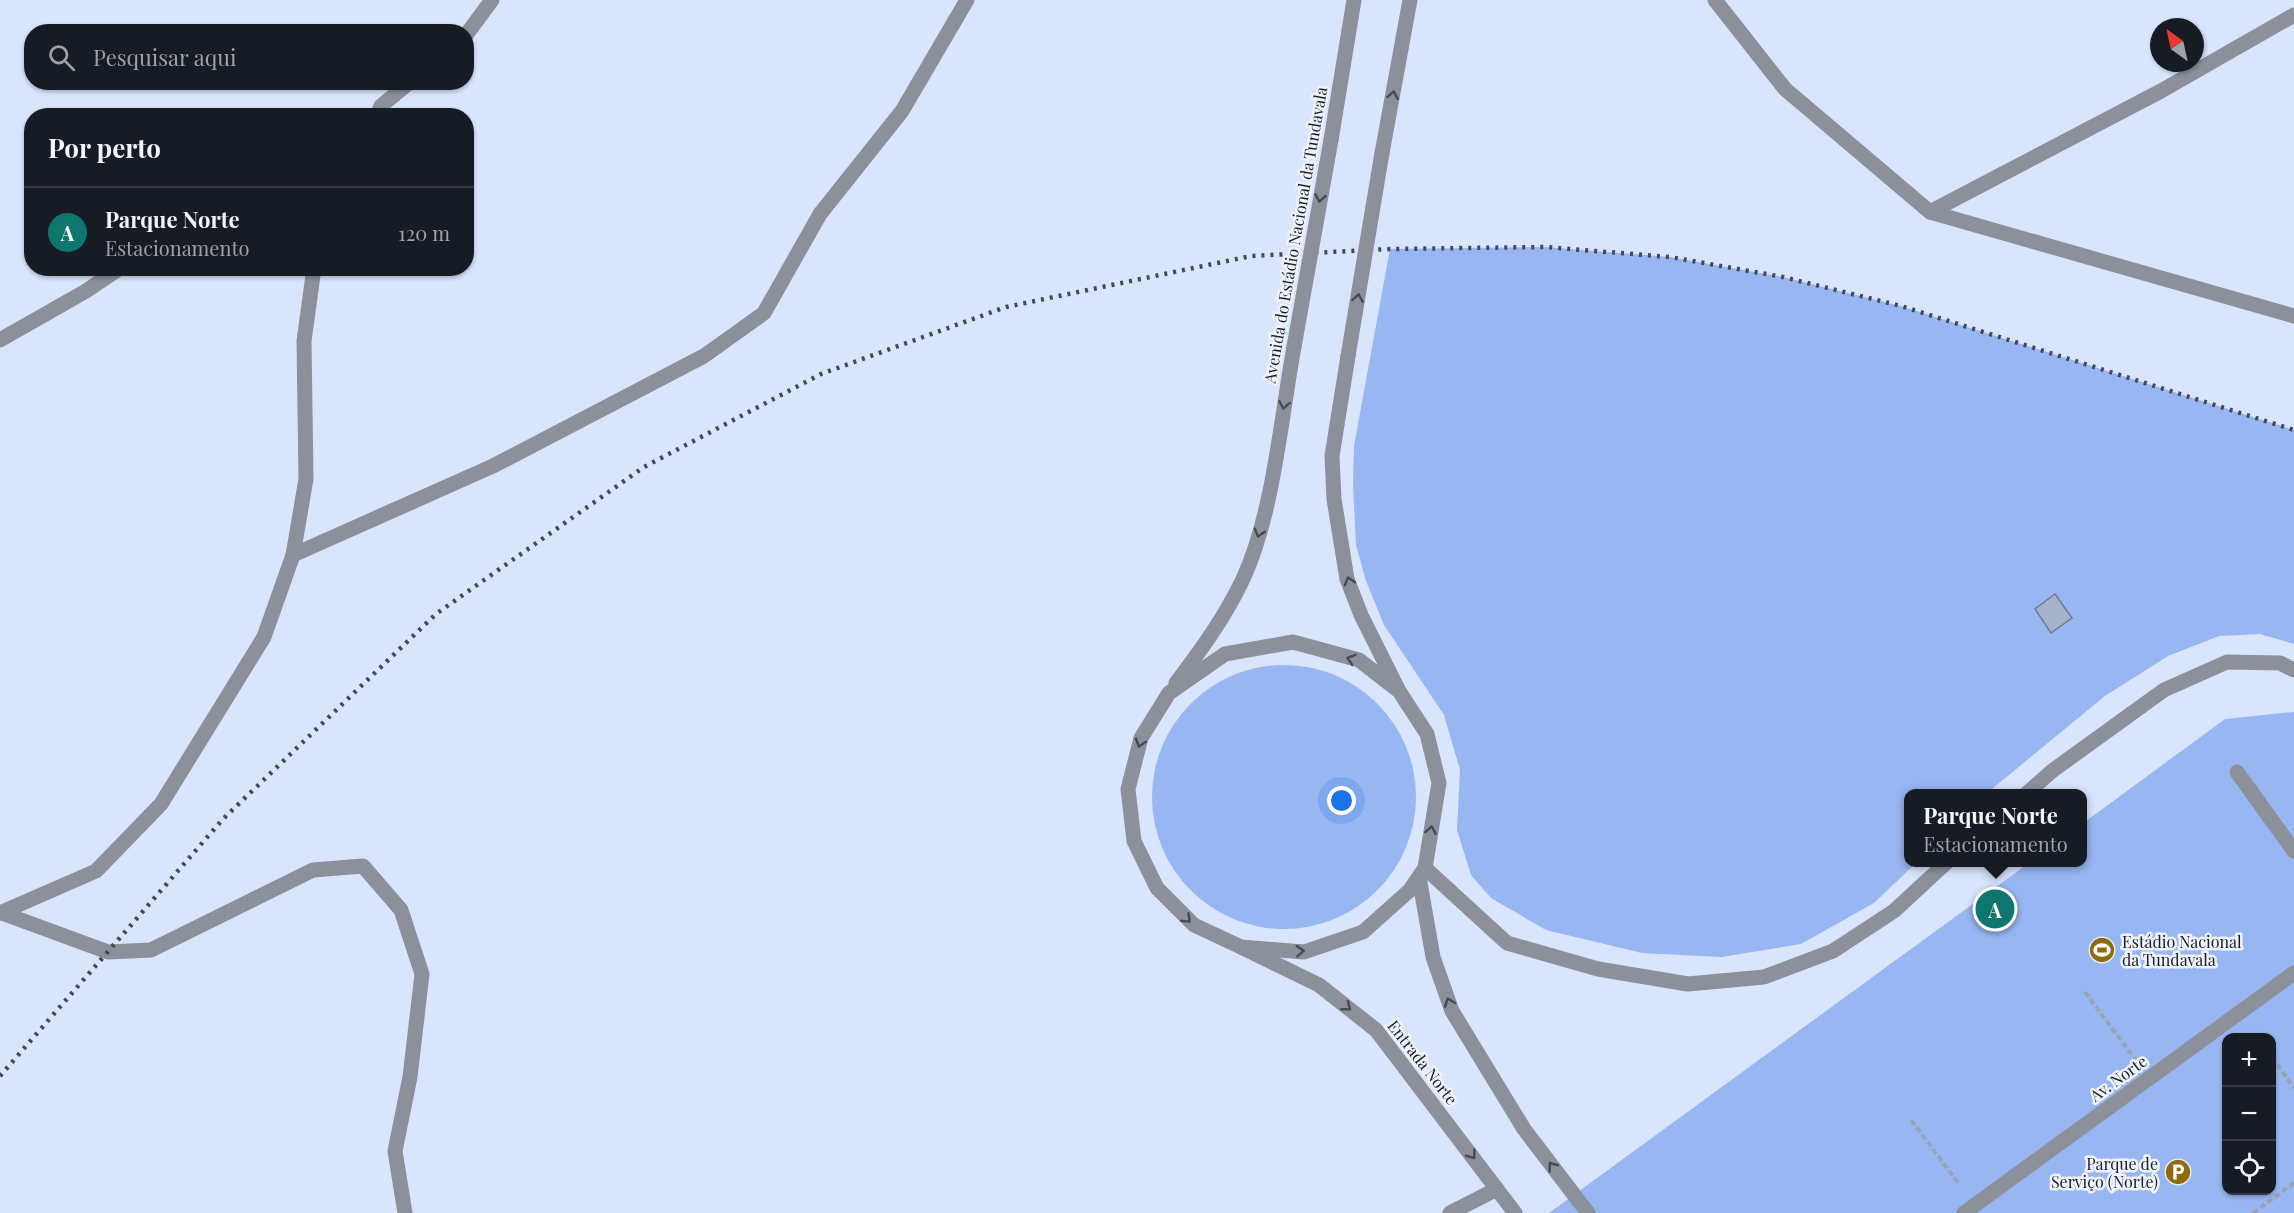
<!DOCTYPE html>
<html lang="pt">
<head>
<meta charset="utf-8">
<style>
  body { margin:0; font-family:"Playfair Display",serif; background:#20242c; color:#f1f3f6 }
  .controls { position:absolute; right:18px; bottom:18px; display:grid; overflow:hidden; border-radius:12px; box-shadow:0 2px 4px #0004 }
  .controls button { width:54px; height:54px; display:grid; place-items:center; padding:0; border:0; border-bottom:2px solid #363941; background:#171b24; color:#f1f3f6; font:30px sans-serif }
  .compass { position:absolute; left:2150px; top:18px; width:54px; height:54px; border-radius:50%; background:#171b24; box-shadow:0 2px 4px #0004; rotate:327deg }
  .you { position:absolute; left:1342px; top:801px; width:21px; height:21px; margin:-15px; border:4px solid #fff; border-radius:50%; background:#1a73e8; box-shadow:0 0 0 9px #1a73e833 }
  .badge { display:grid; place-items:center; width:39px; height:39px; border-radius:50%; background:#0f766e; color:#fff; font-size:20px; font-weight:700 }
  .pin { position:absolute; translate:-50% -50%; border:3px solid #fff; box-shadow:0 2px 6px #0006 }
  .popup { position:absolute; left:1904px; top:789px; width:183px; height:78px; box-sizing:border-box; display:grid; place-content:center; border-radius:12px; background:#171b24; filter:drop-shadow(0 2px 4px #0005); font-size:20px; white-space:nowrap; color:#9ea1a6 }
  .popup b { font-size:22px; color:#f1f3f6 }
  .popup::after { content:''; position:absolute; left:50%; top:100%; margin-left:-12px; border:12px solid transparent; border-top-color:#171b24 }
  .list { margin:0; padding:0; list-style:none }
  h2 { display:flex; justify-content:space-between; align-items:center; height:78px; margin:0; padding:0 24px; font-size:26px }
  h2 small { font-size:20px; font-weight:400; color:#9ea1a6 }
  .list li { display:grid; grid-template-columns:39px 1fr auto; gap:18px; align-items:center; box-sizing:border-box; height:90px; padding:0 24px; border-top:2px solid #363941 }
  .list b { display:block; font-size:22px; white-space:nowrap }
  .list p { margin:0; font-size:20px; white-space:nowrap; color:#9ea1a6 }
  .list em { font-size:20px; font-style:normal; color:#9ea1a6 }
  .icon { flex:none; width:33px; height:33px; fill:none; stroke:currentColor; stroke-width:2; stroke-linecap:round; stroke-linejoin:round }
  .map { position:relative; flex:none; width:2294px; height:1213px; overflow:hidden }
  .search { position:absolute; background:#171b24; box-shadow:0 2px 4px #0004; left:24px; top:24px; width:450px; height:66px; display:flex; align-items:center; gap:15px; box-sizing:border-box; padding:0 21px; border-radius:24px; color:#9ea1a6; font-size:22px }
  .panel { position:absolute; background:#171b24; box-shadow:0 2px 4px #0004; left:24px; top:108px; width:450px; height:168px; border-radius:24px }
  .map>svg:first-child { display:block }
</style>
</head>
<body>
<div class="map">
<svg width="2294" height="1213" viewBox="0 0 2294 1213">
  <rect width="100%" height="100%" fill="#d8e5fd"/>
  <g fill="#98b6f1" fill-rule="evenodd">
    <polygon points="1545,247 1670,257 1783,277 1901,306 2294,430 2294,644 2260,634 2219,636 2168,656 2105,696 1987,793 1908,794 1908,862 1916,863 1874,903 1801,944 1722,957 1642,953 1546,930 1491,898 1471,875 1457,830 1460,770 1444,715 1384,625 1366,581 1356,545 1353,485 1354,446 1390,249"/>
    <circle cx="1284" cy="797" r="132"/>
    <path d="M2294,712V1213H1549L2029,863L2082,862V824L2225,719ZM2226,1038H2272V1190H2226Z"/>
  </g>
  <polygon fill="#a6b2c9" stroke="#6f7a8f" stroke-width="1.5" points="2055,594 2072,618 2051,633 2035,609"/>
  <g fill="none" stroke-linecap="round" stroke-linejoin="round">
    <g stroke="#9aa4b7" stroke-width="4" stroke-dasharray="6 3" stroke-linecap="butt">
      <polyline points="2085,992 2135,1059"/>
      <polyline points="2272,1057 2294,1088"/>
      <polyline points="1911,1120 1959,1184"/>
      <polyline points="2253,1213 2294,1183"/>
    </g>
    <g stroke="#8b909a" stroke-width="15">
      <polyline points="2237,772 2294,851"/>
      <polyline points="1419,877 1433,957 1452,1011 1524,1129 1588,1213"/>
      <polyline points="1241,947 1319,985 1376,1030 1515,1213"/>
      <polyline points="1964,1213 2294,973"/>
    </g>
    <g stroke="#8b909a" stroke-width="15">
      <polyline points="1715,0 1785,89 1930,212 2294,316"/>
      <polyline points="466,35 492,0"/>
      <polyline points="377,116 381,106 410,82"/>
      <polyline points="1930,212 2161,91 2294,15"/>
      <polyline points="0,340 86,291 120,268"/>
      <polyline points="293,555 493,466 704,356 764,313 820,214 902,111 967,0"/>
      <polyline points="2026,794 2052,771 2164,690 2227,662 2280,663 2294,670"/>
      <polyline points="1425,868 1507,943 1598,969 1688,984 1764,977 1833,951 1894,911 1947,862"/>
      <polyline points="0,913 96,871 161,804 264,637 293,555 306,479 304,341 314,268"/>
      <polyline points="2,913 108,952 151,950 313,870 363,866 401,910 422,974 410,1077 395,1151 405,1213"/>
      <polyline points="1450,1213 1497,1189"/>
    </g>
    <g stroke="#8b909a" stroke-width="15">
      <polyline points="1331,140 1354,0"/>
      <polyline points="1382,153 1410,0"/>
      <polyline points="1348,356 1332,456 1334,499 1347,579 1361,615 1399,691 1427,734 1439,783 1425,868 1410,890 1363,932 1304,952 1241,947 1194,925 1157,888 1134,841 1128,789 1141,738 1169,693 1225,654 1293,642 1359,660 1399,691"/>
      <path d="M1176,683C1201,650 1225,617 1243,579C1273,515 1281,418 1294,347"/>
    </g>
    <polyline stroke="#434956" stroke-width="4.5" stroke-dasharray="3 6" stroke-linecap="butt" points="0,1076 223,819 436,614 644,467 821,374 1006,307 1251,256 1390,249 1545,247 1670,257 1783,277 1901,306 2294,430"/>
    <g stroke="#8b909a" stroke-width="15">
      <polyline points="1294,347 1331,140"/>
      <polyline points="1348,356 1382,153"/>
    </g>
  </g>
  <defs><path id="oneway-chevron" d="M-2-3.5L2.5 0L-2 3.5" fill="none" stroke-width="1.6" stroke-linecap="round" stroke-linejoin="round" transform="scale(1.5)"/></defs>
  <g stroke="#464a54">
    <use href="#oneway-chevron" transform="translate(1393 95) rotate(-80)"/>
    <use href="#oneway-chevron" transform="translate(1320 198) rotate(100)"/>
    <use href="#oneway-chevron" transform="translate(1358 298) rotate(-80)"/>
    <use href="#oneway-chevron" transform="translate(1284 405) rotate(100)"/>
    <use href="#oneway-chevron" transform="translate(1259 533) rotate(107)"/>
    <use href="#oneway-chevron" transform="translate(1349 581) rotate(-107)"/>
    <use href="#oneway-chevron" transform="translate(1351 659) rotate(-162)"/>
    <use href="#oneway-chevron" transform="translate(1140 743) rotate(108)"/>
    <use href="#oneway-chevron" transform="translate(1431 830) rotate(-80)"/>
    <use href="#oneway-chevron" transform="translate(1187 919) rotate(44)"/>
    <use href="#oneway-chevron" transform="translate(1300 951) rotate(-3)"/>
    <use href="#oneway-chevron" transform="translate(1449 1002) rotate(-110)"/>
    <use href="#oneway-chevron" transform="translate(1347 1007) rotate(38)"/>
    <use href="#oneway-chevron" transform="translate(1472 1155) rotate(53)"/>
    <use href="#oneway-chevron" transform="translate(1552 1166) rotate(-127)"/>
  </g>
  <defs>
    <g id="stadium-disc" transform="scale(1.35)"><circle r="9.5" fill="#8f6b10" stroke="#edf2fb"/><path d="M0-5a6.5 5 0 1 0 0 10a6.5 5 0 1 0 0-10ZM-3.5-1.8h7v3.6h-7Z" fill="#fff"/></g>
    <g id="parking-disc" transform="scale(1.35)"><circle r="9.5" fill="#8f6b10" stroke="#edf2fb"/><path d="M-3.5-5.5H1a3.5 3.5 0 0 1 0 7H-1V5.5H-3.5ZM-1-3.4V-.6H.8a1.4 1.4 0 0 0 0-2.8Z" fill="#fff"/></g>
  </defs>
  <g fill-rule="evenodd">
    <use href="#stadium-disc" x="2102" y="950"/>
    <use href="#parking-disc" x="2178" y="1172"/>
  </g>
  <g text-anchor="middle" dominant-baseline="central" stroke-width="5" stroke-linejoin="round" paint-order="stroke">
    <g font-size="16" fill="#181c25" stroke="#edf2fb">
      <text transform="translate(1295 235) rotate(-80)">Avenida do Estádio Nacional da Tundavala</text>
      <text transform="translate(1423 1062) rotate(52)">Entrada Norte</text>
      <text transform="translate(2118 1078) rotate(-36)">Av. Norte</text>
    </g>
    <g font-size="16" fill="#181c25" stroke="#edf2fb" text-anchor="start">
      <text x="2122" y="941">Estádio Nacional<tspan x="2122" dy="18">da Tundavala</tspan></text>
      <text x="2158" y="1163" text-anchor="end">Parque de<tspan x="2158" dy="18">Serviço (Norte)</tspan></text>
    </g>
  </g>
</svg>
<div class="controls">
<button>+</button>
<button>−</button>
<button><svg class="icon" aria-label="locate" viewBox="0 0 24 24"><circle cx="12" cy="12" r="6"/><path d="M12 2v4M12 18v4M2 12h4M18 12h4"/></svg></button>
</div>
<svg class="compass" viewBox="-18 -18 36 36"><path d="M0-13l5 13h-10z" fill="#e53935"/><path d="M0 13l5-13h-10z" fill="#9ea1a6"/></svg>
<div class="you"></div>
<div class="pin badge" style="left:1995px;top:909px">A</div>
<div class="popup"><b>Parque Norte</b>Estacionamento</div>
<div class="search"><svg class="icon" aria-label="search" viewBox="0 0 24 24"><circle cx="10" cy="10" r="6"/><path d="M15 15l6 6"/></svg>Pesquisar aqui</div>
<section class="panel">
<h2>Por perto<small></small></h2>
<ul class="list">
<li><span class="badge">A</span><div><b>Parque Norte</b><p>Estacionamento</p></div><em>120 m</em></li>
</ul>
</section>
</div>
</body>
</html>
